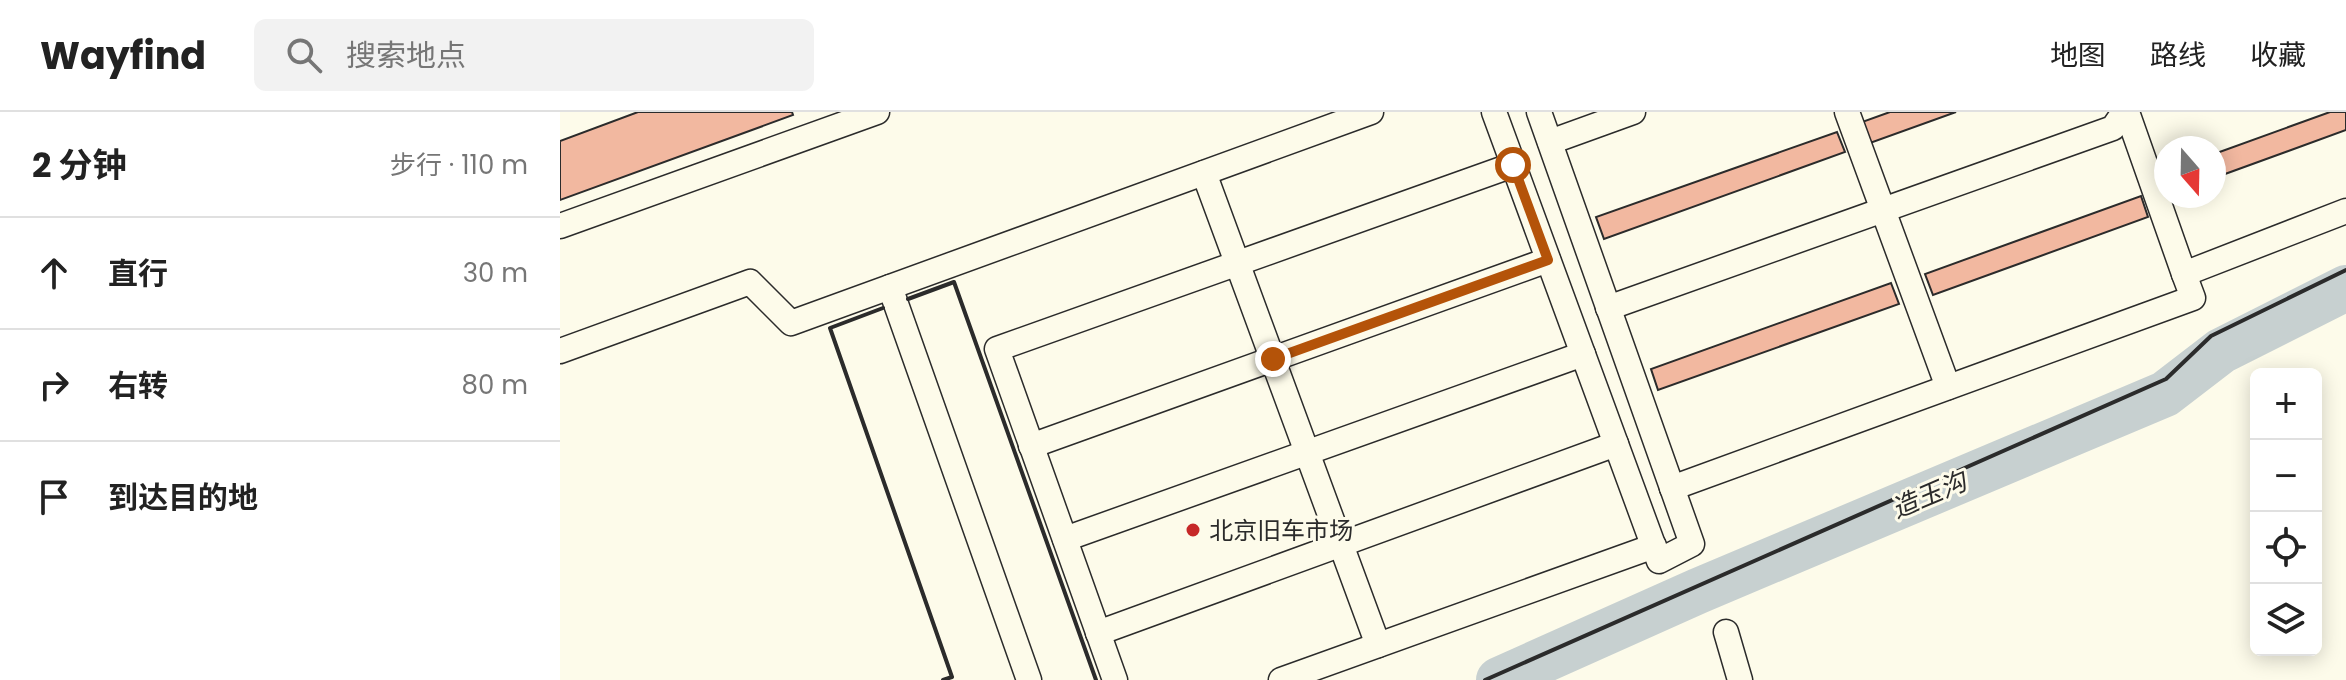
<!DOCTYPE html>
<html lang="zh">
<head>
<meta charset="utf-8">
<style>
  body { margin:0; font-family:Poppins,"Noto Sans SC",sans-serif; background:#f2f2f2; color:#222 }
  .controls { position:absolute; right:24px; bottom:24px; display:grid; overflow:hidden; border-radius:12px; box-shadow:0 4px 20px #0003 }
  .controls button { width:72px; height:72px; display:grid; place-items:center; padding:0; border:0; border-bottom:2px solid #e0e0e0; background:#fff; color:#222; font:40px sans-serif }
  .compass { position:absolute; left:1594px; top:24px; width:72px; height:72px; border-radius:50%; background:#fff; box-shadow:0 4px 20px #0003; rotate:160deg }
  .stop { position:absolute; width:24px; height:24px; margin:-18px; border:6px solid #b45309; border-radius:50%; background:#fff }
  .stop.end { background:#b45309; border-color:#fff; box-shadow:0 2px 8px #0008 }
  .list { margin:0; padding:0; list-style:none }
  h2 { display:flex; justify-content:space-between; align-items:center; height:104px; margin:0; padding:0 32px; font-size:34px }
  h2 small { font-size:26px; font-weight:400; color:#767676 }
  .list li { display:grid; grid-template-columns:52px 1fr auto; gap:24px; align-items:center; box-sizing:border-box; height:112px; padding:0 32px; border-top:2px solid #e0e0e0 }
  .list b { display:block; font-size:30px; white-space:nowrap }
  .list em { font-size:26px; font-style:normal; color:#767676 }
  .icon { flex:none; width:44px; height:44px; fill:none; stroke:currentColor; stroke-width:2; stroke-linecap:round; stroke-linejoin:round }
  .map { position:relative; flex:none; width:1786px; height:568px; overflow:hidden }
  header { display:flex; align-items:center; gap:48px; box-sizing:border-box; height:112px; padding:0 40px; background:#fff; border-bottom:2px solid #e0e0e0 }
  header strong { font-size:38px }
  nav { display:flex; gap:44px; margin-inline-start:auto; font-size:28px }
  .search { width:560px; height:72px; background:#f2f2f2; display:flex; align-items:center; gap:20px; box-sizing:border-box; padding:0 28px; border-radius:12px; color:#767676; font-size:30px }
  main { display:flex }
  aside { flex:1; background:#fff }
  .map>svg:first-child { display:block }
</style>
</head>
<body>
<header>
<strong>Wayfind</strong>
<div class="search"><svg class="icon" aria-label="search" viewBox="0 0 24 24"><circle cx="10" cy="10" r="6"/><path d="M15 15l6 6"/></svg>搜索地点</div>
<nav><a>地图</a><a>路线</a><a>收藏</a></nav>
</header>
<main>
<aside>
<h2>2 分钟<small>步行 · 110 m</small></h2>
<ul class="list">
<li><svg class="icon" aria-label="ahead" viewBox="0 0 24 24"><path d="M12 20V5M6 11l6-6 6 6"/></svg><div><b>直行</b></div><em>30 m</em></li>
<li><svg class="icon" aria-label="right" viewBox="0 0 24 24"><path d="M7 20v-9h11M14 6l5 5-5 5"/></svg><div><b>右转</b></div><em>80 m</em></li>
<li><svg class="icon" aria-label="arrive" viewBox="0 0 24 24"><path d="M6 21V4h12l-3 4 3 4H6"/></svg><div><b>到达目的地</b></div></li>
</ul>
</aside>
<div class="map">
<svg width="1786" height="568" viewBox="0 0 1786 568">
  <rect width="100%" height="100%" fill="#fdfbea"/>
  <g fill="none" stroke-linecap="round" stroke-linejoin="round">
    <polyline stroke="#c7d0d0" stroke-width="46" points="939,568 1138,479 1605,282 1661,239 1786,176"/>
  </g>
  <g fill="#f2b8a0" stroke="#2b2b2b" stroke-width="2">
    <polygon points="78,0 232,0 233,3 0,88 0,29"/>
    <polygon points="1330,0 1396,0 1310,31 1302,10"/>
    <polygon points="1770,0 1786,0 1786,18 1654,66 1654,42"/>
    <polygon points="1277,20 1285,40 1044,127 1036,105"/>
    <polygon points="1581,84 1588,105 1373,183 1365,162"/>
    <polygon points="1331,171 1339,192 1098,278 1091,257"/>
  </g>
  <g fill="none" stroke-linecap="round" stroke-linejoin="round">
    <g stroke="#2b2b2b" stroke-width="27">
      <g id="minor">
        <polyline points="934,0 1099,449 1132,432 979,0"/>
        <polyline points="1287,0 1388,275"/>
        <polyline points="1567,0 1624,162 1786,99"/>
        <polyline points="990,30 1073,0"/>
        <polyline points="644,61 818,533"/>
        <polyline points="0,114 317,0"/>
        <polyline points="330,175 469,568"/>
        <polyline points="1048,196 1553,16 1564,0"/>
        <polyline points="0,239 190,170 231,211 811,0"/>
        <polyline points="471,334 988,148"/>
        <polyline points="1112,376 1633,186 1624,162"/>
        <polyline points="505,427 1023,242"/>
        <polyline points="1166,520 1180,568"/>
        <polyline points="538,521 1056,332"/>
        <polyline points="555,568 437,237 953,53"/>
        <polyline points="721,568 1094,434"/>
      </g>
    </g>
    <use href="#minor" stroke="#fdfbea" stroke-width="24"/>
    <g stroke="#2b2b2b" stroke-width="4">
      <polyline points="348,187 394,170 536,568"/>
      <polyline points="323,196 270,216 392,565 383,568"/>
      <polyline points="925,568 1606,267 1651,224 1786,158"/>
    </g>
  </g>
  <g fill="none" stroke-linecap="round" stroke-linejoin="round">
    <polyline stroke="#b45309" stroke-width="10" points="713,247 988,148 953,53"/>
  </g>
  <circle fill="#c62828" stroke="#fdfbea" stroke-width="3" cx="633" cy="418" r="8"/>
  <g text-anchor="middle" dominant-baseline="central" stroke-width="6" stroke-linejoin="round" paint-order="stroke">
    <g font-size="24" fill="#2b2b2b" stroke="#fdfbea" text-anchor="start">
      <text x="649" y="418">北京旧车市场</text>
    </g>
    <g font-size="26" font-style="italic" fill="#2b2b2b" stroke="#fdfbea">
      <text transform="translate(1369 383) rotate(-23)">造玉沟</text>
    </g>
  </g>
</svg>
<div class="controls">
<button>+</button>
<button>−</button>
<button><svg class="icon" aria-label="locate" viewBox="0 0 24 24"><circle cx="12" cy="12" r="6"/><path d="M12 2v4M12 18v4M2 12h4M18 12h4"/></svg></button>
<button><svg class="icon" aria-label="layers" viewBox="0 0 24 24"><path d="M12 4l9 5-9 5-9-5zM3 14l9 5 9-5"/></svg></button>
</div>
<svg class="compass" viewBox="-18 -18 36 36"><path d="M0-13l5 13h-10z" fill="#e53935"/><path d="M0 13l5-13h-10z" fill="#767676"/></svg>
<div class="stop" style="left:953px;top:53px"></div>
<div class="stop end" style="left:713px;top:247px"></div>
</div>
</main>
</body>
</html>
